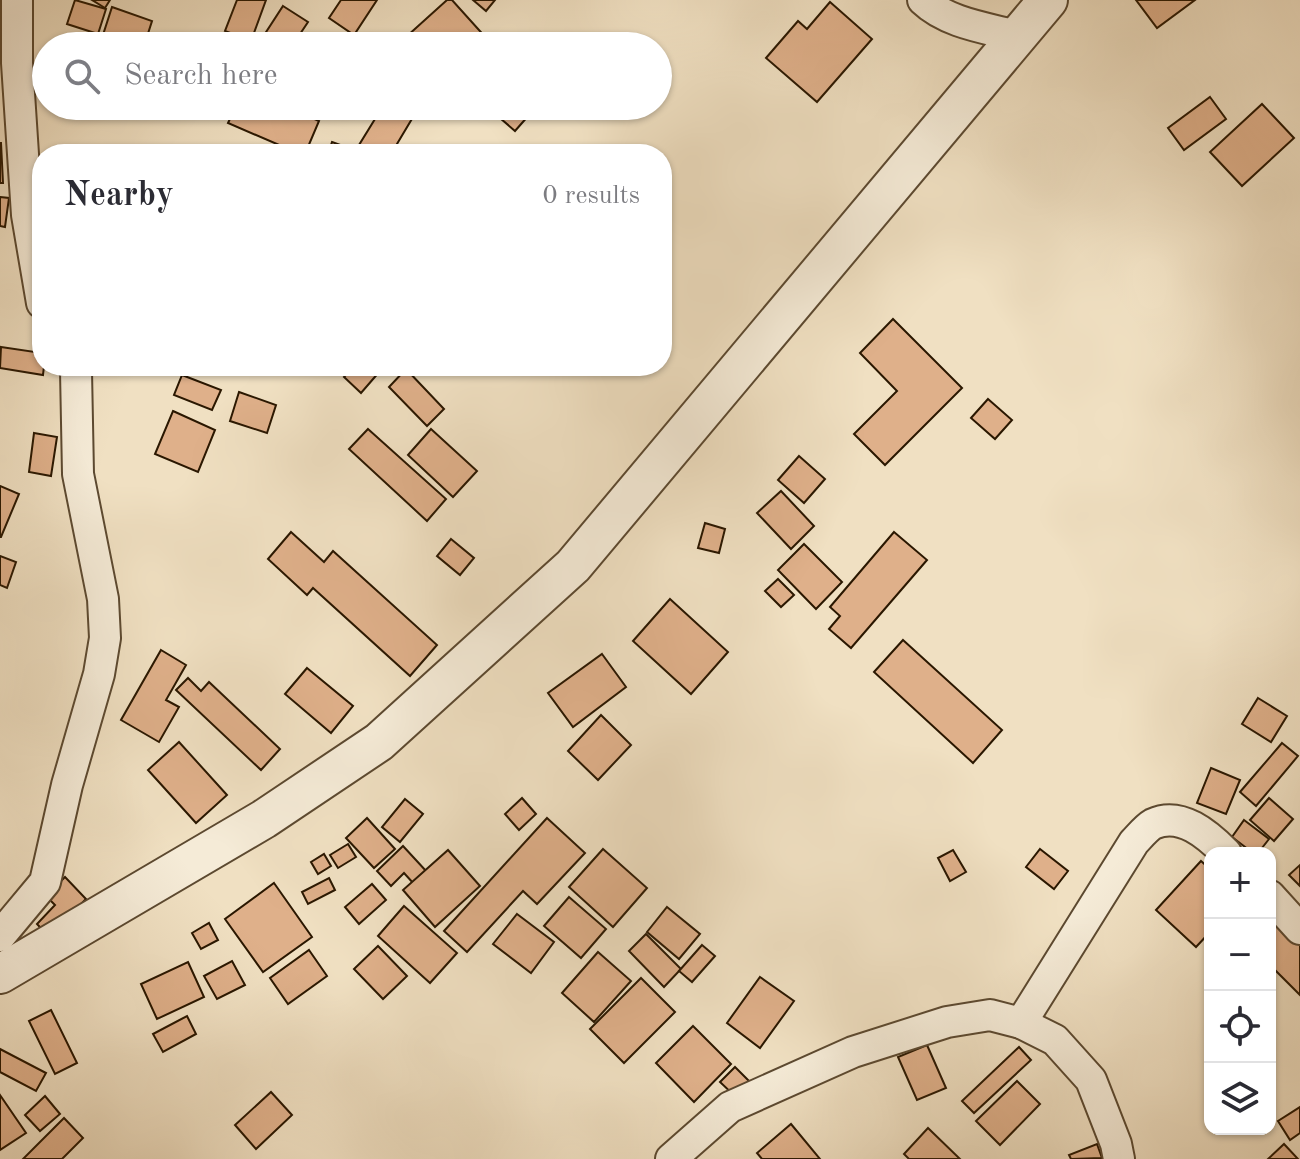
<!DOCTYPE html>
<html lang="en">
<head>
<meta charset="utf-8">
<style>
  body { margin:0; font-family:"Old Standard TT",serif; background:#f2f2f3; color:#2b2b33 }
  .controls { position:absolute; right:24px; bottom:24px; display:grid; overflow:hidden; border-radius:16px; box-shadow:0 2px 6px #0004 }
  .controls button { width:72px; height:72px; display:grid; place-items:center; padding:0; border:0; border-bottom:2px solid #e1e1e2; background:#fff; color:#2b2b33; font:40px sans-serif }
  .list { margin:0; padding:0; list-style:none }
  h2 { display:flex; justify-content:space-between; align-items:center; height:104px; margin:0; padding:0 32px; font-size:34px }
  h2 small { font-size:26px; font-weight:400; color:#7c7c81 }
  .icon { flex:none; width:44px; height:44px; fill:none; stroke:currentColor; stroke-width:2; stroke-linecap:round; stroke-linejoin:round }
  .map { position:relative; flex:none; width:1300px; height:1159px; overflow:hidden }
  .search { position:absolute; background:#fff; box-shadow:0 2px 6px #0004; left:32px; top:32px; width:640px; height:88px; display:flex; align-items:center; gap:20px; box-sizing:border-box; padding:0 28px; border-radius:44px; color:#7c7c81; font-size:30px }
  .panel { position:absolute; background:#fff; box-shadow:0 2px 6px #0004; left:32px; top:144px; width:640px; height:232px; border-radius:32px }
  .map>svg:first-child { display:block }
</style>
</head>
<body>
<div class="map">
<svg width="1300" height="1159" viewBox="0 0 1300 1159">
  <rect width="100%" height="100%" fill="#f0e0c2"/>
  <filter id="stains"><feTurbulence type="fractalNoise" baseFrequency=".0025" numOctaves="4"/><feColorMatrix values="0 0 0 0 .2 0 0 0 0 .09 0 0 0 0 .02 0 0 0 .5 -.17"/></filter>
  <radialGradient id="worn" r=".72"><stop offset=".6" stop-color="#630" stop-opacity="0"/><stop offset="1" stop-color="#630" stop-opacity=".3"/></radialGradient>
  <g fill="#dfb08a" stroke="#2a1700" stroke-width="2">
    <polygon points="75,0 106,9 98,34 67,24"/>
    <polygon points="92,0 110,0 105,8"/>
    <polygon points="237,0 266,0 251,41 225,31"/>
    <polygon points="341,0 377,0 354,35 329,18"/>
    <polygon points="447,0 452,0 488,40 482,46 396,46"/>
    <polygon points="473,0 495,0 486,11"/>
    <polygon points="1136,0 1195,0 1157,28"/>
    <polygon points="830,2 872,39 817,102 766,58 798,21 807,29"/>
    <polygon points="283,6 308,22 292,46 257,46"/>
    <polygon points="112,7 152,21 144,46 124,46 102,38"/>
    <polygon points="93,38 109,46 89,46"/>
    <polygon points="1210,97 1226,119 1184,150 1168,128"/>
    <polygon points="1262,104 1294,138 1242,186 1210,152"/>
    <polygon points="115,106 151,106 150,115 114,109"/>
    <polygon points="236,106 285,106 319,121 305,154 300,154 228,123"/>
    <polygon points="383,106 406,106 416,112 391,154 373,154 359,145"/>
    <polygon points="486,106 535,106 536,107 515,131"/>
    <polygon points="332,142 365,154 328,154"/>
    <polygon points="0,143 1,143 3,183 0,183"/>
    <polygon points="0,197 9,198 5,227 0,226"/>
    <polygon points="893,319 962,388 885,465 854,434 897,391 860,353"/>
    <polygon points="1,347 42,353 42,366 44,366 43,375 0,368"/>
    <polygon points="354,366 374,366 380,371 361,393 344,377"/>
    <polygon points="406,369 444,409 427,426 389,387"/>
    <polygon points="182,375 221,390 212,410 174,395"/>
    <polygon points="239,392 276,405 267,433 230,421"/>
    <polygon points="988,399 1012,420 995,439 971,418"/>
    <polygon points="173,411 215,430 198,472 155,454"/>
    <polygon points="368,429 446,499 427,521 349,449"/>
    <polygon points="431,429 477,471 453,497 408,455"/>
    <polygon points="34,433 57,437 51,476 29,472"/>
    <polygon points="799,456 825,479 804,503 778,480"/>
    <polygon points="0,486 19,494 1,537 0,537"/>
    <polygon points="781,491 814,526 791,549 757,513"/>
    <polygon points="705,523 725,529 719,553 698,548"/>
    <polygon points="291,532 324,562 333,551 437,645 410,676 313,588 307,595 268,559"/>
    <polygon points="894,532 927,560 851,648 829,629 840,616 830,607"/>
    <polygon points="451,539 474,558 460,575 437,556"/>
    <polygon points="804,544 842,582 816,609 778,570"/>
    <polygon points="0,556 16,562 7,588 0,585"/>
    <polygon points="778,579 794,595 781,607 765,591"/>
    <polygon points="670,599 728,652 691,694 633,641"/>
    <polygon points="903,640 1002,730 973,763 874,672"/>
    <polygon points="161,650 186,665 166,700 179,707 159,742 121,720"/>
    <polygon points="602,654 626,687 573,727 548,693"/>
    <polygon points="307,668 353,706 331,733 285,694"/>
    <polygon points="188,678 201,691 209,682 280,749 261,770 176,690"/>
    <polygon points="1258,698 1287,716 1271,742 1242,724"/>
    <polygon points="601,715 631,745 598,780 568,751"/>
    <polygon points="179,742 227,795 196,823 148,770"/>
    <polygon points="1282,743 1298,756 1256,806 1240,792"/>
    <polygon points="1211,768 1240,780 1226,814 1197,803"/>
    <polygon points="522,798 536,814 519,830 505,814"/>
    <polygon points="1269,798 1293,819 1274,841 1250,820"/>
    <polygon points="405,799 423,814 400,842 382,827"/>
    <polygon points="367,818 395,849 374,868 346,838"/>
    <polygon points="547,818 585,853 537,904 523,891 467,952 444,931"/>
    <polygon points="1244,820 1269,839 1258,853 1253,853 1232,837"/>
    <polygon points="348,844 356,857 338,868 330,855"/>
    <polygon points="403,846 427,872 414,884 404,873 391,886 377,871"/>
    <polygon points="603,849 647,888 613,927 569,887"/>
    <polygon points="1040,849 1068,871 1054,889 1026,867"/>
    <polygon points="448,850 480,886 435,927 403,890"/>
    <polygon points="953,850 966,872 950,881 938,858"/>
    <polygon points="324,854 331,866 318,874 311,862"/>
    <polygon points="1201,861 1210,869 1210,932 1196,947 1156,910"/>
    <polygon points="1300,865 1300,886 1289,875"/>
    <polygon points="65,877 86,899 49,937 37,924 55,905 46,896"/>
    <polygon points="329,878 335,890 308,904 302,892"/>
    <polygon points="274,883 312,937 263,972 225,919"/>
    <polygon points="372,884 386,900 359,924 345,907"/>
    <polygon points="569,897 606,929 581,958 544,926"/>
    <polygon points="404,906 457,953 430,983 378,936"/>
    <polygon points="667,907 700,934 679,959 647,932"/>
    <polygon points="1276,912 1300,936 1300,995 1270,965 1270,918"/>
    <polygon points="517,914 554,942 531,973 493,944"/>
    <polygon points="209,923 218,940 201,949 192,933"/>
    <polygon points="646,934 681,969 664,987 629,951"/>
    <polygon points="702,945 715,956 692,982 679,971"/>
    <polygon points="378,946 407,976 383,999 354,969"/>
    <polygon points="309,950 327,976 288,1004 270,978"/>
    <polygon points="598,952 631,981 594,1022 562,993"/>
    <polygon points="232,961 245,985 217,999 204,976"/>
    <polygon points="188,962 204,997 157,1019 141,984"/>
    <polygon points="760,977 794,1001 760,1048 727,1023"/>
    <polygon points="641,978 675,1012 624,1063 590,1029"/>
    <polygon points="51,1010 77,1063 55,1074 29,1021"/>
    <polygon points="187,1016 196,1034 163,1052 153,1034"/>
    <polygon points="693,1026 731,1064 694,1102 656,1063"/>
    <polygon points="927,1045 946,1088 917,1100 898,1057"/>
    <polygon points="1019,1047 1031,1060 974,1113 962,1101"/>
    <polygon points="0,1049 46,1073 36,1091 0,1072"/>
    <polygon points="735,1067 754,1086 739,1100 720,1082"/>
    <polygon points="1017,1081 1040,1104 1000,1145 976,1121"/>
    <polygon points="271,1092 292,1115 256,1149 235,1125"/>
    <polygon points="0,1095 26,1133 0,1150"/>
    <polygon points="45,1096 60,1114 40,1131 25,1115"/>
    <polygon points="1300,1107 1300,1133 1290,1140 1278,1121"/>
    <polygon points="64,1118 83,1138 62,1159 23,1159"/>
    <polygon points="791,1124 820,1159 762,1159 757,1153"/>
    <polygon points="928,1128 960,1159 909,1159 904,1154"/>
    <polygon points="1097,1144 1102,1158 1071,1159 1069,1155"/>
    <polygon points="1284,1144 1298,1159 1268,1159"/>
  </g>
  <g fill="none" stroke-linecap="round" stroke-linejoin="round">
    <g stroke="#5c4930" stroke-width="34">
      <g id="minor">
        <polyline points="17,0 17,63 27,215 42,303"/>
        <path d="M923,0C947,23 986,28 1017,36"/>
        <polyline points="1270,896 1300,929"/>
        <polyline points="0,936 45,882 67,785 99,674 105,638 103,599 78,474 76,371 73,366"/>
        <path d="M1021,1023L1134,842C1139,837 1146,828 1153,824C1181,811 1208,835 1226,853"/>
        <polyline points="671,1159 730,1107 853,1052 947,1022 990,1015 1021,1023 1055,1040 1091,1080 1116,1144 1119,1159"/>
      </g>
    </g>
    <g stroke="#5c4930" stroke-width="42">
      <polyline id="tertiary" points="0,974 264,819 379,742 573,566 1048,0"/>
    </g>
    <use href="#minor" stroke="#f5ebd7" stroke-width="30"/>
    <use href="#tertiary" stroke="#f5ebd7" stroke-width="38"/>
  </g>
  <rect width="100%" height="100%" filter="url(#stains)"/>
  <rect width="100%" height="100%" fill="url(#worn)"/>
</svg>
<div class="controls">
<button>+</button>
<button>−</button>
<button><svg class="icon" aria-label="locate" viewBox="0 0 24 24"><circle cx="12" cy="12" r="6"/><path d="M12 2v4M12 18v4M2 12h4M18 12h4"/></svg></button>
<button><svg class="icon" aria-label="layers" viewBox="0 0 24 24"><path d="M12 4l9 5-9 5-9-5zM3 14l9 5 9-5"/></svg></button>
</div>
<div class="search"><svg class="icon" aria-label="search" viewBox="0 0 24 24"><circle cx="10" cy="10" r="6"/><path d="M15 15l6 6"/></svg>Search here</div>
<section class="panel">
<h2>Nearby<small>0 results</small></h2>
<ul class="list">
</ul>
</section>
</div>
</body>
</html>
